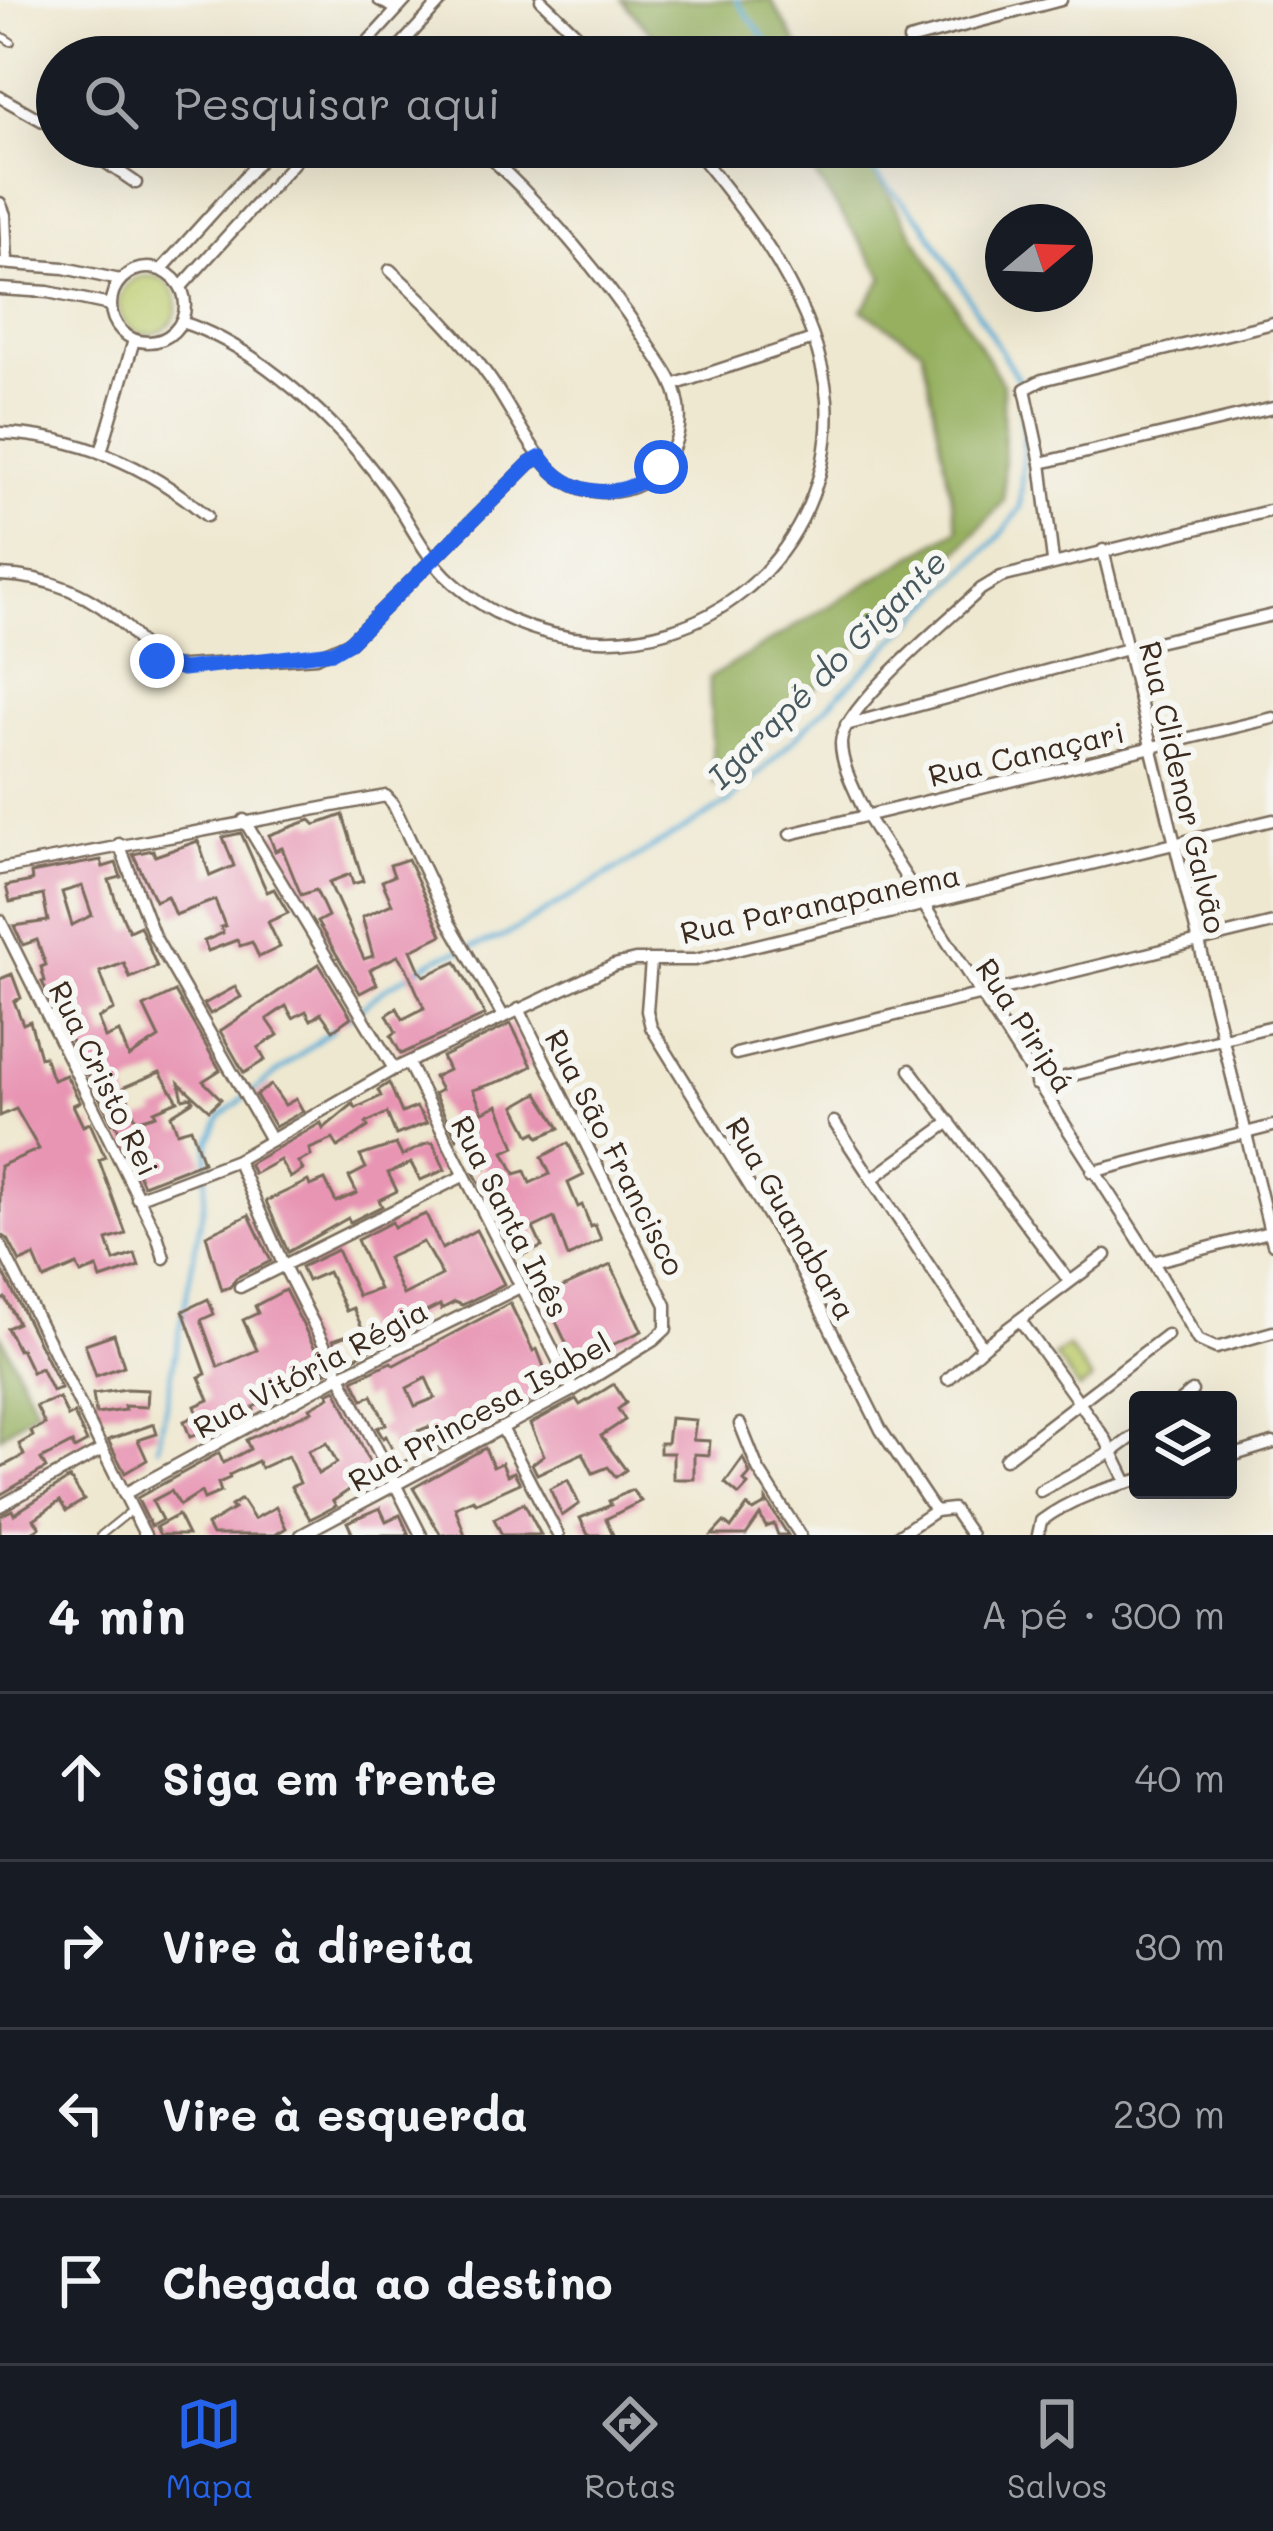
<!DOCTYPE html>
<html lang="pt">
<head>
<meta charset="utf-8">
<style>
  body { margin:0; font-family:Mali,sans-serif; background:#20242c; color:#f1f3f6 }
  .controls { position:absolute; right:36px; bottom:36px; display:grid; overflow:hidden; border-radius:12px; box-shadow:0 12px 48px #0002 }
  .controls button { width:108px; height:108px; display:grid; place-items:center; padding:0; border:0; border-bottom:3px solid #363941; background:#171b24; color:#f1f3f6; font:60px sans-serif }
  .compass { position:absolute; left:985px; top:204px; width:108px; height:108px; border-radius:50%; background:#171b24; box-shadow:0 12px 48px #0002; rotate:71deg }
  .stop { position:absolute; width:36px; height:36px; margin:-27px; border:9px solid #2563eb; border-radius:50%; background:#fff }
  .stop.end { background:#2563eb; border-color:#fff; box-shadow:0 3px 12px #0008 }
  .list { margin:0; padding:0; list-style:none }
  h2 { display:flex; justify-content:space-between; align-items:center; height:156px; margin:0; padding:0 48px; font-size:51px }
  h2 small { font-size:39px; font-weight:400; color:#9ea1a6 }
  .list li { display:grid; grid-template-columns:78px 1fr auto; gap:36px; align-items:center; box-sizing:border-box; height:168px; padding:0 48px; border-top:3px solid #363941 }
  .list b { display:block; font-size:45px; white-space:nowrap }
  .list em { font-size:39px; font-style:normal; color:#9ea1a6 }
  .icon { flex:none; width:66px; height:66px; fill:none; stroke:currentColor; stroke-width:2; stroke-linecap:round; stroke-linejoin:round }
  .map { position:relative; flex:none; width:1273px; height:1535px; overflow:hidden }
  .search { position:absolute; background:#171b24; box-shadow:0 12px 48px #0002; left:36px; right:36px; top:36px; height:132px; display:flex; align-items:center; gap:30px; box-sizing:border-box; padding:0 42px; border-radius:66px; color:#9ea1a6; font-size:45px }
  .sheet { height:828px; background:#171b24 }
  nav { display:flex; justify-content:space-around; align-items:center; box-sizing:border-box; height:168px; border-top:3px solid #363941; background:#171b24; font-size:33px; color:#9ea1a6 }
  nav a { display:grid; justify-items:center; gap:6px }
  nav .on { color:#2563eb }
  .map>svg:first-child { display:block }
</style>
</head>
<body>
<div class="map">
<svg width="1273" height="1535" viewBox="0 0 1273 1535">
  <rect width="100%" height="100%" fill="#f6f6f2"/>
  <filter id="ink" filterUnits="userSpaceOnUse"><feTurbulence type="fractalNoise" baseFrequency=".00833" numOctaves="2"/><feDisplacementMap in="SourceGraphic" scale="24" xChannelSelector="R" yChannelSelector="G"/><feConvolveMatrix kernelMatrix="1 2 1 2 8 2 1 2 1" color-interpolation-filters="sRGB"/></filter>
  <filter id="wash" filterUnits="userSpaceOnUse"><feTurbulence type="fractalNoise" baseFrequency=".004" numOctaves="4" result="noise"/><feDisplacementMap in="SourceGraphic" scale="48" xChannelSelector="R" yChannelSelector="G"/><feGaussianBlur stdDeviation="2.7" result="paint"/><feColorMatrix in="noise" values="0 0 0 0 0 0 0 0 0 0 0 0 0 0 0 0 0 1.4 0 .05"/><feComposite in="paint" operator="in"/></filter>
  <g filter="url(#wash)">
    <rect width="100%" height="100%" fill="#efe8d0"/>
    <g fill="#bdcc6e" stroke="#7c7b46" stroke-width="3">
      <circle cx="148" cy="305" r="29"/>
      <polygon points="1068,1347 1092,1380 1079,1389 1055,1356"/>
    </g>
    <g fill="#96b061" stroke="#686d40" stroke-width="3">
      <polygon points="622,0 771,0 805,57 672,57"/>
      <polygon points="796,147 860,147 1003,384 1004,501 962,547 714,784 709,678 958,529 922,349 862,310 884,277"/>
      <polygon points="0,1333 36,1409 0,1437"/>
    </g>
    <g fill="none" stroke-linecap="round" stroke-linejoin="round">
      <g stroke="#5aadd6" stroke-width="4.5">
        <polyline points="736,0 779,57"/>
        <polyline points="347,1019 386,988 439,957 503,937 731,801 1002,534 1020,508 1024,437 1019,381 923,222 849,147"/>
        <polyline points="158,1447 204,1202 209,1142 221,1116 333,1029"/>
      </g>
    </g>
    <g id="blocks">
      <g fill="#e895b4" fill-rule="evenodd">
        <polygon points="343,815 363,881 353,884 350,874 329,882 364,959 373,956 362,917 392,904 382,881 394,876 390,865 408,859 442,935 411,950 420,971 424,976 456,962 485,1015 401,1054 391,1036 396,1032 387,1015 397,1008 403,1019 424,1008 406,967 398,956 374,967 370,970 377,984 360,993 317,922 328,916 316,890 301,895 282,848 275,851 269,835 310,820 315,825"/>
        <polygon points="241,833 267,892 274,889 288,913 268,922 280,947 259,957 252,942 240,946 237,940 208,951 204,941 223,933 221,927 225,926 215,900 175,915 167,896 155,901 133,854 153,850 155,856 198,841 210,876 234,866 223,837"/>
        <path d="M101,860L103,867L116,863L121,877L109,880L117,904L129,931L140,926L157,967L130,978L124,963L100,972L114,1010L98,1018L105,1038L119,1032L129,1057L159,1038L144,1007L175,992L220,1070L203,1081L221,1099L209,1110L179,1083L183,1099L191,1097L193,1101L171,1115L177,1132L191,1128L203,1162L143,1185L115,1122L112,1123L67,1032L59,1005L54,1006L42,982L45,981L41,967L46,965L37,940L23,945L14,926L48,921L43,895L10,902L6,886L32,881L31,873ZM82,886L92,915L72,925L62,892ZM160,1072L178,1101L154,1111L156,1115L136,1121L124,1087Z"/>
        <polygon points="319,964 351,1017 333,1030 321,1013 311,1020 306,1011 293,1018 286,1006 267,1019 278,1035 258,1048 265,1060 244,1073 220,1031"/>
        <polygon points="12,974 21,998 14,1001 23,1024 30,1021 40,1057 44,1056 53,1080 66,1075 80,1102 73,1105 83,1126 90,1123 105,1157 99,1160 126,1234 107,1240 114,1261 135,1254 139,1266 101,1279 97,1268 81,1274 77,1265 44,1279 34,1256 20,1262 8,1239 0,1234 0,1166 39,1149 16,1109 0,1116 0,979"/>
        <polygon points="235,987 241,997 210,1014 204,1004"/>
        <polygon points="511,1024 532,1066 507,1079 473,1090 483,1112 498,1105 515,1147 504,1152 515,1174 525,1171 530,1183 550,1174 542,1157 568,1143 584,1175 568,1183 578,1207 582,1205 591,1227 595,1225 601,1240 568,1257 554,1218 533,1228 542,1247 519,1256 474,1173 485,1169 467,1134 457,1139 434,1094 441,1090 434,1077 448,1070 442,1057"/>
        <polygon points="389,1083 402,1113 416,1107 427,1123 396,1135 387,1113 366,1123 368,1127 338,1147 333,1139 309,1149 311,1156 298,1162 303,1170 290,1178 280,1160 254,1174 249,1164 321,1123 323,1129 353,1104 356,1108 381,1096 378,1090"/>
        <polygon points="271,1085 285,1105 296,1099 303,1111 275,1127 256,1095"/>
        <polygon points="538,1093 560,1128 539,1137 536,1132 530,1135 515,1106"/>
        <polygon points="428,1143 433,1143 445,1170 420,1180 411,1163 388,1173 397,1191 379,1200 382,1206 350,1222 348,1218 288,1252 266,1201 308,1181 310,1186 325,1180 336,1202 357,1193 349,1177 366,1168 360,1156 396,1144 402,1156"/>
        <path d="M426,1214L442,1249L476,1230L504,1284L462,1305L455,1302L441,1309L440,1305L416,1317L419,1325L344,1363L333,1340L363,1330L353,1308L346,1311L328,1272L307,1281L301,1267L337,1250L358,1296L379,1289L357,1240L392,1222L394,1227ZM423,1242L442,1275L403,1295L387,1258Z"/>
        <polygon points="249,1215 271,1261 236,1278 230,1287 222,1290 206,1235"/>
        <polygon points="611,1265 642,1331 575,1362 544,1296"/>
        <polygon points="0,1266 61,1388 52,1391 41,1368 32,1372 21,1349 18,1350 7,1328 18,1323 5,1298 0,1301"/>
        <polygon points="285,1290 327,1372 272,1390 275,1397 253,1407 254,1410 244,1416 217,1427 219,1431 207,1436 205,1431 190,1437 184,1421 198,1415 195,1406 209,1400 199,1377 206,1374 183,1311 208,1299 214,1314 201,1320 218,1367 257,1350 243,1320 258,1313 255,1306"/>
        <path d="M510,1303L533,1351L537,1349L553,1390L510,1412L506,1404L465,1421L468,1428L450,1436L453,1443L440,1450L428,1427L403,1437L413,1457L399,1464L386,1436L383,1438L377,1428L386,1424L372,1395L363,1400L353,1380L391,1362L394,1365ZM426,1378L435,1398L415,1406L407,1388Z"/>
        <polygon points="114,1334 124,1366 96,1376 85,1344"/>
        <polygon points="614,1384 626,1403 618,1409 625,1420 601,1436 626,1470 616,1477 608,1467 593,1473 583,1453 537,1474 532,1464 544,1455 530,1424 576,1399 580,1405"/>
        <polygon points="126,1389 148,1390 147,1407 124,1406 125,1410 96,1414 93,1394"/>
        <path d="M336,1389L376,1477L349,1490L333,1501L336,1506L310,1519L291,1487L300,1483L288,1456L261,1468L258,1461L229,1475L230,1478L218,1483L221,1492L204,1499L201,1492L180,1505L171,1491L152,1501L162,1520L151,1526L137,1498L219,1453L223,1463L250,1449L246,1440L312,1411L310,1408L330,1397L328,1393ZM327,1443L337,1463L318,1474L308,1451Z"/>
        <polygon points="59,1398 68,1417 74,1414 87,1442 74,1449 72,1443 41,1459 46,1468 0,1495 0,1468 24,1455 19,1444 33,1436 31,1431 45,1424 36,1406"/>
        <polygon points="670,1418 696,1420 693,1440 710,1441 709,1455 694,1454 694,1479 673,1479 673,1453 660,1453 660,1443 667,1443"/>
        <polygon points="154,1424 157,1434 138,1440 147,1460 125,1473 108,1440"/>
        <polygon points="485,1448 493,1467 502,1463 507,1475 514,1472 520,1483 476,1503 473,1499 455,1507 465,1535 441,1535 413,1488"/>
        <polygon points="743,1458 750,1474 744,1481 748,1485 739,1495 725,1483"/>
        <polygon points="70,1478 84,1500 66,1511 60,1501 34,1519 40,1527 27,1535 0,1535 0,1516 12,1510 14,1514"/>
        <polygon points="568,1480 579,1504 562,1516 550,1489"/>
        <polygon points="632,1490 641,1501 606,1519 613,1535 588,1535 580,1518 611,1505 609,1501"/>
        <polygon points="241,1499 254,1519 276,1507 286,1528 275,1535 212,1535 207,1525 234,1509 231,1506"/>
        <polygon points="766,1500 788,1535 778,1535 774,1524 766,1527 760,1515 746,1535 712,1535 724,1522 731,1528 747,1506 753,1511 766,1504"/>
        <polygon points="524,1503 541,1535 502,1535 494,1519"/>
        <polygon points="380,1508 386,1521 400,1515 409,1535 353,1535 347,1522"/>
        <polygon points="178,1515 188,1535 160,1535 156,1527"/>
      </g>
    </g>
  </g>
  <g filter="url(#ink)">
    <use href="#blocks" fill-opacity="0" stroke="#7a6c5c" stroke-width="3"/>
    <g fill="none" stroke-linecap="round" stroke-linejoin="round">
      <g stroke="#7a6c5c" stroke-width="10">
        <g id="lane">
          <polyline points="0,35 11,42"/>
          <polyline points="101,1535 132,1510"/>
        </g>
      </g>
      <g stroke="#7a6c5c" stroke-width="15">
        <g id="street">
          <polyline points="379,0 397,9"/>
          <polyline points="541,0 600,57"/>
          <polyline points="909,40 1061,0"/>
          <polyline points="354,57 406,0"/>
          <polyline points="390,57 442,0"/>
          <polyline points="0,97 57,129"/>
          <polyline points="83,147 136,183"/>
          <polyline points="0,203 5,215 7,263"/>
          <polyline points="0,263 64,268 120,280"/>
          <circle cx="148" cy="305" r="37"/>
          <polyline points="161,270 272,147"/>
          <path d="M390,270C426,303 461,337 489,377C511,407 534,461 564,480C587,495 618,496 642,483C672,466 686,429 677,396C672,377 657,358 646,341C602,274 551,215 493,160"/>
          <polyline points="181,287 308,147"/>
          <polyline points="0,289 48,292 110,305"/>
          <path d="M181,322C256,345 338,422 384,485C405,513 420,549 445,575C525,654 655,663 743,592C800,546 832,473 827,400C819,306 751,217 692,147"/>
          <polyline points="673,385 813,339"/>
          <path d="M0,433C79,436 147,465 207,516"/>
          <polyline points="101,452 134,340"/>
          <polyline points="1041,463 1273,408"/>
          <path d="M1273,510L1001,577L981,589C953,616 840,709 841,743C841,767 857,794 866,815L1153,1262L1198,1340L1216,1348L1273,1332"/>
          <polyline points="1103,550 1273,1244"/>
          <polyline points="1053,561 1041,463 1025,389 1042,380 1273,323"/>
          <path d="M0,575C48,576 94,595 128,629C142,644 150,659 170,667L316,657L350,642L530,463L541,457"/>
          <polyline points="846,725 1127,649 1273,615"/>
          <polyline points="244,820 394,1069"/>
          <polyline points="790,834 1273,718"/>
          <polyline points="119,844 154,936 271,1140"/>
          <polyline points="0,869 386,796 393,804 449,922 503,1016"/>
          <polyline points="0,920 157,1235 164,1258"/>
          <polyline points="651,961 647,1011 651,1027 798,1264 881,1430 935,1511 953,1509 971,1535"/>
          <polyline points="736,1054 1273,923"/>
          <polyline points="408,1063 573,1390"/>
          <polyline points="910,1070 1069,1281"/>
          <polyline points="1036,1084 1273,1026"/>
          <polyline points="834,1122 983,1347"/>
          <polyline points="237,1160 284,1266 421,1535"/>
          <polyline points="1092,1172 1273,1126"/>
          <polyline points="872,1179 950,1122"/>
          <polyline points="137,1198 237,1160 394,1069 614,965 635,960 695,960 1273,820"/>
          <polyline points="0,1244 145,1535"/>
          <polyline points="1153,1262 1273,1231"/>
          <polyline points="240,1287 463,1176"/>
          <polyline points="1020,1320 1106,1440 1127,1483"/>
          <polyline points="948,1379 983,1347 1106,1255"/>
          <polyline points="1181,1400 1192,1391"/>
          <polyline points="740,1424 758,1469 800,1535"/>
          <polyline points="502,1428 558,1535"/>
          <polyline points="1228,1457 1273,1443"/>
          <polyline points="1005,1459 1167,1335"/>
          <polyline points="1040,1491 1112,1452 1138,1433"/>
          <polyline points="124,1494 340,1376 520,1287"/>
          <polyline points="0,1506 101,1450"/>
          <polyline points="301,1535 573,1390 654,1340 666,1329 666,1305 519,1009"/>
          <polyline points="899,1535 935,1511"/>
          <path d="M1038,1535L1041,1521C1070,1499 1103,1489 1138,1480"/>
        </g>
      </g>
      <use href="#lane" stroke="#fff" stroke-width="6"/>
      <use href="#street" stroke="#fff" stroke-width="10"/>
    </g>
  </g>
  <g fill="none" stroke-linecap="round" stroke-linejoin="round" filter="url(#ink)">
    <path stroke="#2563eb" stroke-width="15" d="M157,661L183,669L333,652L350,642L530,463L541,457C571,500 623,502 661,467"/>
  </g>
  <g text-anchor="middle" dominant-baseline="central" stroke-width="12" stroke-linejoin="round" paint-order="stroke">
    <g font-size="30" fill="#3b2a1e" stroke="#f6f6f2">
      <text transform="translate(1026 753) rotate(-13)">Rua Canaçari</text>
      <text transform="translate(1184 787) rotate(77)">Rua Clidenor Galvão</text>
      <text transform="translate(820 903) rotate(-12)">Rua Paranapanema</text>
      <text transform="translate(1026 1025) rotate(57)">Rua Piripá</text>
      <text transform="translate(105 1078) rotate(64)">Rua Cristo Rei</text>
      <text transform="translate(616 1152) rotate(63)">Rua São Francisco</text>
      <text transform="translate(511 1216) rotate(63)">Rua Santa Inês</text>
      <text transform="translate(792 1218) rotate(60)">Rua Guanabara</text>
      <text transform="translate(310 1368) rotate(-28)">Rua Vitória Régia</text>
      <text transform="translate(479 1411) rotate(-29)">Rua Princesa Isabel</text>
    </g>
    <g font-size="33" font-style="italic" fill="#46585e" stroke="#f6f6f2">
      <text transform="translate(826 668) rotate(-45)">Igarapé do Gigante</text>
    </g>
  </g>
</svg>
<div class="controls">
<button><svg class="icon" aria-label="layers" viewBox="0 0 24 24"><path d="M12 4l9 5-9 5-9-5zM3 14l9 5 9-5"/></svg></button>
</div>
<svg class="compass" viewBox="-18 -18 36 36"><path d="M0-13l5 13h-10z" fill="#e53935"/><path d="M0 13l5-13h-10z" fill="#9ea1a6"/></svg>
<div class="stop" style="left:661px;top:467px"></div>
<div class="stop end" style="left:157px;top:661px"></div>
<div class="search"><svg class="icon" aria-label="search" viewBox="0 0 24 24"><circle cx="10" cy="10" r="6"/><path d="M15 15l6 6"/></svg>Pesquisar aqui</div>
</div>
<section class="sheet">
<h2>4 min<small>A pé · 300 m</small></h2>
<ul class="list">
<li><svg class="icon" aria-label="ahead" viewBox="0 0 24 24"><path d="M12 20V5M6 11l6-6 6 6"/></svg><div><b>Siga em frente</b></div><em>40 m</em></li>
<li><svg class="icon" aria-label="right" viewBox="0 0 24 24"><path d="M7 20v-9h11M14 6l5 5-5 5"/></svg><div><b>Vire à direita</b></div><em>30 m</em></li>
<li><svg class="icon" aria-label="left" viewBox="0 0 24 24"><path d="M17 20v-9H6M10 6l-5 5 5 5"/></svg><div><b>Vire à esquerda</b></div><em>230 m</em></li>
<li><svg class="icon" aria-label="arrive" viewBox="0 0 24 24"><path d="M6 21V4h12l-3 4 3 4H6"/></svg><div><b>Chegada ao destino</b></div></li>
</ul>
</section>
<nav>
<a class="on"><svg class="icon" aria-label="map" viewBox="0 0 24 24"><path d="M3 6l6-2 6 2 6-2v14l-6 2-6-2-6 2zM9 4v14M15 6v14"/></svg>Mapa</a>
<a><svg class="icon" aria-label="directions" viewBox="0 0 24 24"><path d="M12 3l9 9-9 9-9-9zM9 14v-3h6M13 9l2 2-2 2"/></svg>Rotas</a>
<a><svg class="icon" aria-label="saved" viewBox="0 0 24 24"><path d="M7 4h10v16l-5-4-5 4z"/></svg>Salvos</a>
</nav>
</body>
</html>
